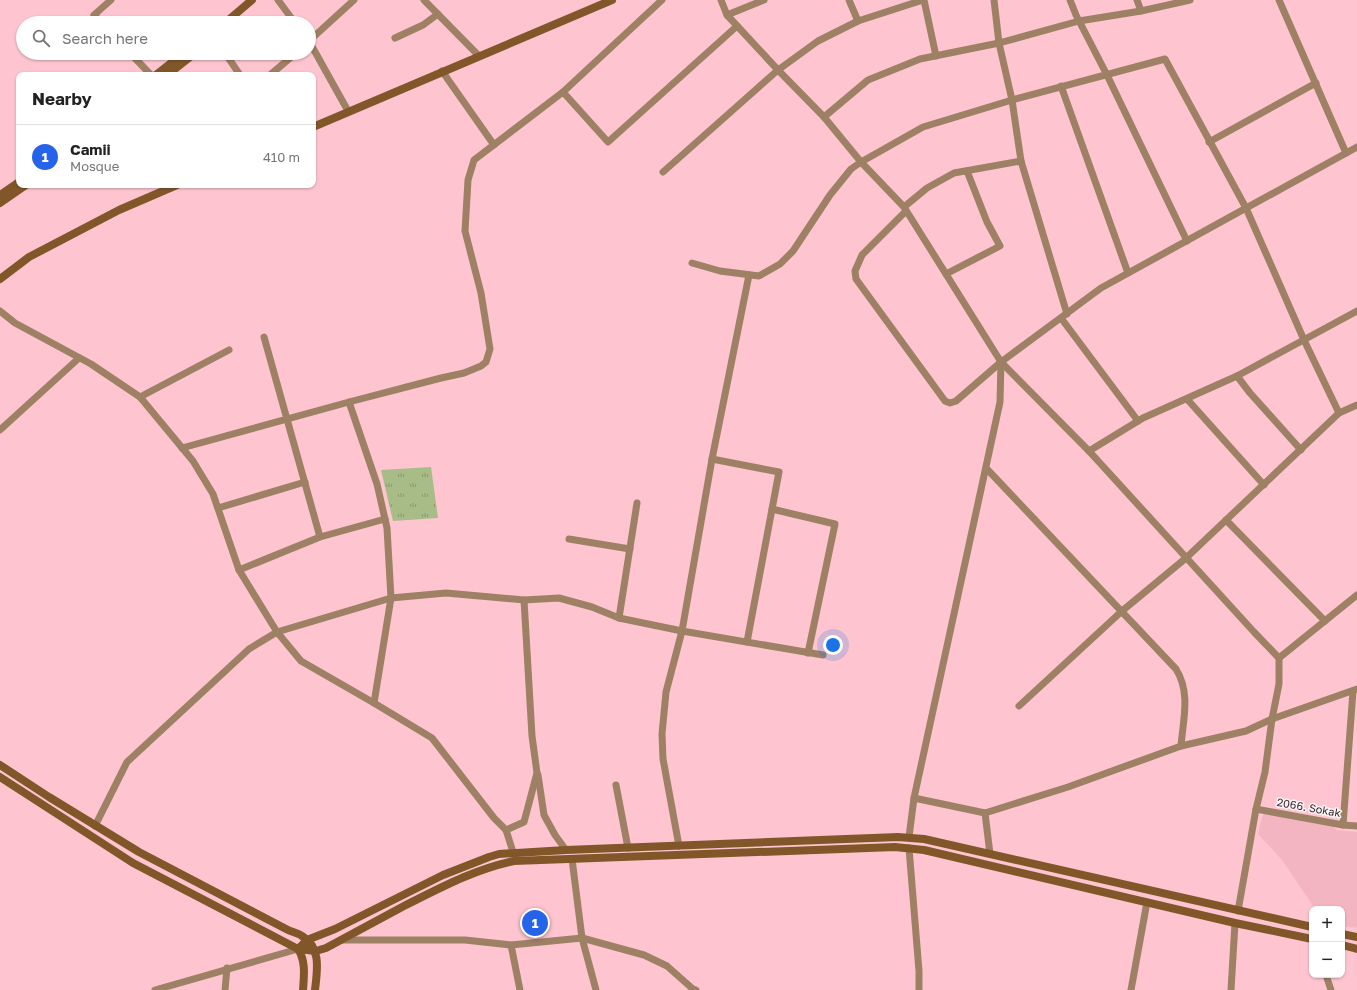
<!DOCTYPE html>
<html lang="en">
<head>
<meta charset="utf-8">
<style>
  body { margin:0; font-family:"Golos Text",sans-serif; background:#f2f2f2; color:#222 }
  .controls { position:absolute; right:12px; bottom:12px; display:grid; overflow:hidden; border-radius:8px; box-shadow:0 1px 3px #0004 }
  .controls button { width:36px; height:36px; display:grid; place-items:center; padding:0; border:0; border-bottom:1px solid #e0e0e0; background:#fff; color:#222; font:20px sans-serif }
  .you { position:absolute; left:833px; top:645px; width:14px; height:14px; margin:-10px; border:3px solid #fff; border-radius:50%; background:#1a73e8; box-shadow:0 0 0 6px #1a73e833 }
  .badge { display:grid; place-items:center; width:26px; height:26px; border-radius:50%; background:#2563eb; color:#fff; font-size:13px; font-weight:700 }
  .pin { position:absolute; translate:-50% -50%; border:2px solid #fff; box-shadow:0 1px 4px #0006 }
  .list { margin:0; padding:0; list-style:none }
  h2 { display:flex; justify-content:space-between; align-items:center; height:52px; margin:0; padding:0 16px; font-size:17px }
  h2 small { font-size:13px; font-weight:400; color:#767676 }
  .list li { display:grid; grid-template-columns:26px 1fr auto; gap:12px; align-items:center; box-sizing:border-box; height:64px; padding:0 16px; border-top:1px solid #e0e0e0 }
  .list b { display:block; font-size:15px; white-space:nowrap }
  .list p { margin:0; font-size:13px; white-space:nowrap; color:#767676 }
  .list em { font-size:13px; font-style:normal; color:#767676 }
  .icon { flex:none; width:22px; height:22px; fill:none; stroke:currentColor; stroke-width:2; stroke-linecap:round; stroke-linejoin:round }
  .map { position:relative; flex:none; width:1357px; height:990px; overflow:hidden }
  .search { position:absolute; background:#fff; box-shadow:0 1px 3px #0004; left:16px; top:16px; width:300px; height:44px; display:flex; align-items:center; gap:10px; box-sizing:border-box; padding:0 14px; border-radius:22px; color:#767676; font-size:15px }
  .panel { position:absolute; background:#fff; box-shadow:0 1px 3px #0004; left:16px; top:72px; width:300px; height:116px; border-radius:8px }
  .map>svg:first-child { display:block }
</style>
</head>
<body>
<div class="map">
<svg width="1357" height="990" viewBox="0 0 1357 990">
  <defs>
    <pattern id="grass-tufts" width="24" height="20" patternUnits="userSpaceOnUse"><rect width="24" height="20" fill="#a7bc87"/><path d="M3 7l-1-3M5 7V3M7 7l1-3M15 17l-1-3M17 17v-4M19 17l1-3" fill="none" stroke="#89996f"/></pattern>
  </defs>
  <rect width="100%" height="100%" fill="#fec5d0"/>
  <polygon fill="#f4b5c2" points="1265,813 1332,823 1336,830 1357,832 1357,928 1342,926 1342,909 1315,909 1282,860 1258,834 1262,817"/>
  <polygon fill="url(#grass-tufts)" points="431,467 438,518 393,521 381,470"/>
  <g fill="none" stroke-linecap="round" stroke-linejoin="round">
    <g stroke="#9e8164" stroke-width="7">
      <polyline points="278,0 295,23"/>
      <polyline points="424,0 479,56"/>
      <polyline points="721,0 727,15 778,70 824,117 861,162 904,207 1001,362 1000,402 914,798 909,837"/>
      <polyline points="849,0 858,21"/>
      <polyline points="924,0 936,56"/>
      <polyline points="994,0 999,43 1012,100 1021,161 1067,314"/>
      <polyline points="1070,0 1076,15 1107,75 1187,241"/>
      <polyline points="1137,0 1141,11"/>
      <polyline points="1279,0 1346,153"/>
      <polyline points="727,15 764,0"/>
      <polyline points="102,23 94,15 111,0"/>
      <polyline points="395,38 423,25 438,14"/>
      <polyline points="309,41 348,111"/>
      <polyline points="309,41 354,0"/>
      <polyline points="130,53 151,75"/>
      <polyline points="225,53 240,75"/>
      <polyline points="442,71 494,145"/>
      <polyline points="270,75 296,53"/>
      <polyline points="1061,86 1128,273"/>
      <polyline points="563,92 608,142 737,26"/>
      <polyline points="824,117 868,80 920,59 999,43 1079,21 1141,11 1190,0"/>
      <polyline points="1209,142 1316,83"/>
      <polyline points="663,172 778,70 818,41 858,21 923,0"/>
      <polyline points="904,207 927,188 954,173 1021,161"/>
      <polyline points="906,211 862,255 855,271 856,279 945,401 950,403 956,401 1001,362 1101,288 1357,147"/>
      <polyline points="692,263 720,271 759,276 780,264 793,251 830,195 851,169 861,162 923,127 1012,100 1165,59 1246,208 1304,340 1339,413"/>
      <polyline points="946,274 1000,246 987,222 967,171"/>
      <polyline points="0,311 15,323 91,364 140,397 193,461 213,494 239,570 277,632 301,661 374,703 432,738 494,818 506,830 513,852"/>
      <polyline points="1061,318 1138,421"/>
      <polyline points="264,337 320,537"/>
      <polyline points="1001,362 1089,451 1254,632 1279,658 1279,684 1272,719 1265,772 1256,809 1238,911"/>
      <polyline points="1237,376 1250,393 1301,450"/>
      <polyline points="140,397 229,350"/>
      <polyline points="1187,399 1264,485"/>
      <polyline points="349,402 377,484 387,528 391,598 374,703"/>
      <polyline points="0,430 79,358"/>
      <polyline points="182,448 349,402 441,378 464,373 481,366 486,362 490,349 481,293 465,231 468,180 474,160 563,92 662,0"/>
      <polyline points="1089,451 1143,418 1237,376 1357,311"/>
      <polyline points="712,459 779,472 747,642"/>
      <path d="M986,468L1176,669C1191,693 1183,720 1181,746"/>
      <polyline points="218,508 305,482"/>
      <polyline points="772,509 835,524 808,653"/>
      <polyline points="1226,520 1325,621"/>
      <polyline points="569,539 630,549"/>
      <polyline points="239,570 320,537 385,519"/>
      <polyline points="619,618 637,503"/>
      <polyline points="1279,658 1357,595"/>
      <polyline points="1019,706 1122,611 1186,558 1339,413 1357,405"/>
      <polyline points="538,775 544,815 555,835 566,850"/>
      <polyline points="616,785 628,848"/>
      <polyline points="914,798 985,813 1068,787 1181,746 1246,731 1272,719 1357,689"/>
      <polyline points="1256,809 1343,825 1357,826"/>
      <polyline points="985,813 990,854"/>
      <polyline points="1343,825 1353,691"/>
      <polyline points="95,826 127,762 249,649 277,632 391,598 446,593 524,600 559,598 592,607 619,618 682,631 823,655"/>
      <polyline points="506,830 524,822 537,773 532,736 524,600"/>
      <polyline points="679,846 663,759 662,734 666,692 682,631 712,459 749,275"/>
      <polyline points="909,848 919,971 919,990"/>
      <polyline points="572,859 582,938 596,990"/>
      <polyline points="342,940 465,940 511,945 582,938 644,955 667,966 693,989 696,990"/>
      <polyline points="511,945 520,990"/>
      <polyline points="1326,975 1331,990"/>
      <polyline points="155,990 298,949"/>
      <polyline points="225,990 227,968"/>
      <polyline points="1131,990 1147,902"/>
      <polyline points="1231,990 1235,923"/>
    </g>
    <g stroke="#81572a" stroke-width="8">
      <polyline points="225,23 252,0"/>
      <polyline points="156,75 184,53"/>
      <polyline points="167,75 195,53"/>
      <polyline points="313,127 612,0"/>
      <polyline points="0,195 19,182"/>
      <polyline points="0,203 26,185"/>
      <polyline points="0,279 29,257 119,210 177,185"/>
      <path d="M0,765L49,797L139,852L288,930C292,932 298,933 302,936C322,948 317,971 315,990"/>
      <path d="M0,777L133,863L298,949C306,961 304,976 303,990"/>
      <polyline points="1342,934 1357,937"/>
      <polyline points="1342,945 1357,949"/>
      <polyline points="298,949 307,940 335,929 443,875 489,857 499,854 566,850 898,837 924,839 1312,927"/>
      <path d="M298,949L316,951L326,948C352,934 378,920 404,906C440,888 475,869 514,861L895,847L924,850L1235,923L1312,939"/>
    </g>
  </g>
  <g text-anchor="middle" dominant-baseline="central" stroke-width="3" stroke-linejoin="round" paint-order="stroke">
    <g font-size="11" fill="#3b252a" stroke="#fcf6f7">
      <text transform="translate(1309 807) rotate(10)">2066. Sokak</text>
    </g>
  </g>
</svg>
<div class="controls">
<button>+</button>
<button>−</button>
</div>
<div class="you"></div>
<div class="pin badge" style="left:535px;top:923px">1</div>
<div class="search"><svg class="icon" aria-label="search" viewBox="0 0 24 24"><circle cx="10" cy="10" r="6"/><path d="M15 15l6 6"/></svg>Search here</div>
<section class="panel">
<h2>Nearby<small></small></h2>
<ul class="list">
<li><span class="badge">1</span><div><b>Camii</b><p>Mosque</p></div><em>410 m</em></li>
</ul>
</section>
</div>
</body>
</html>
